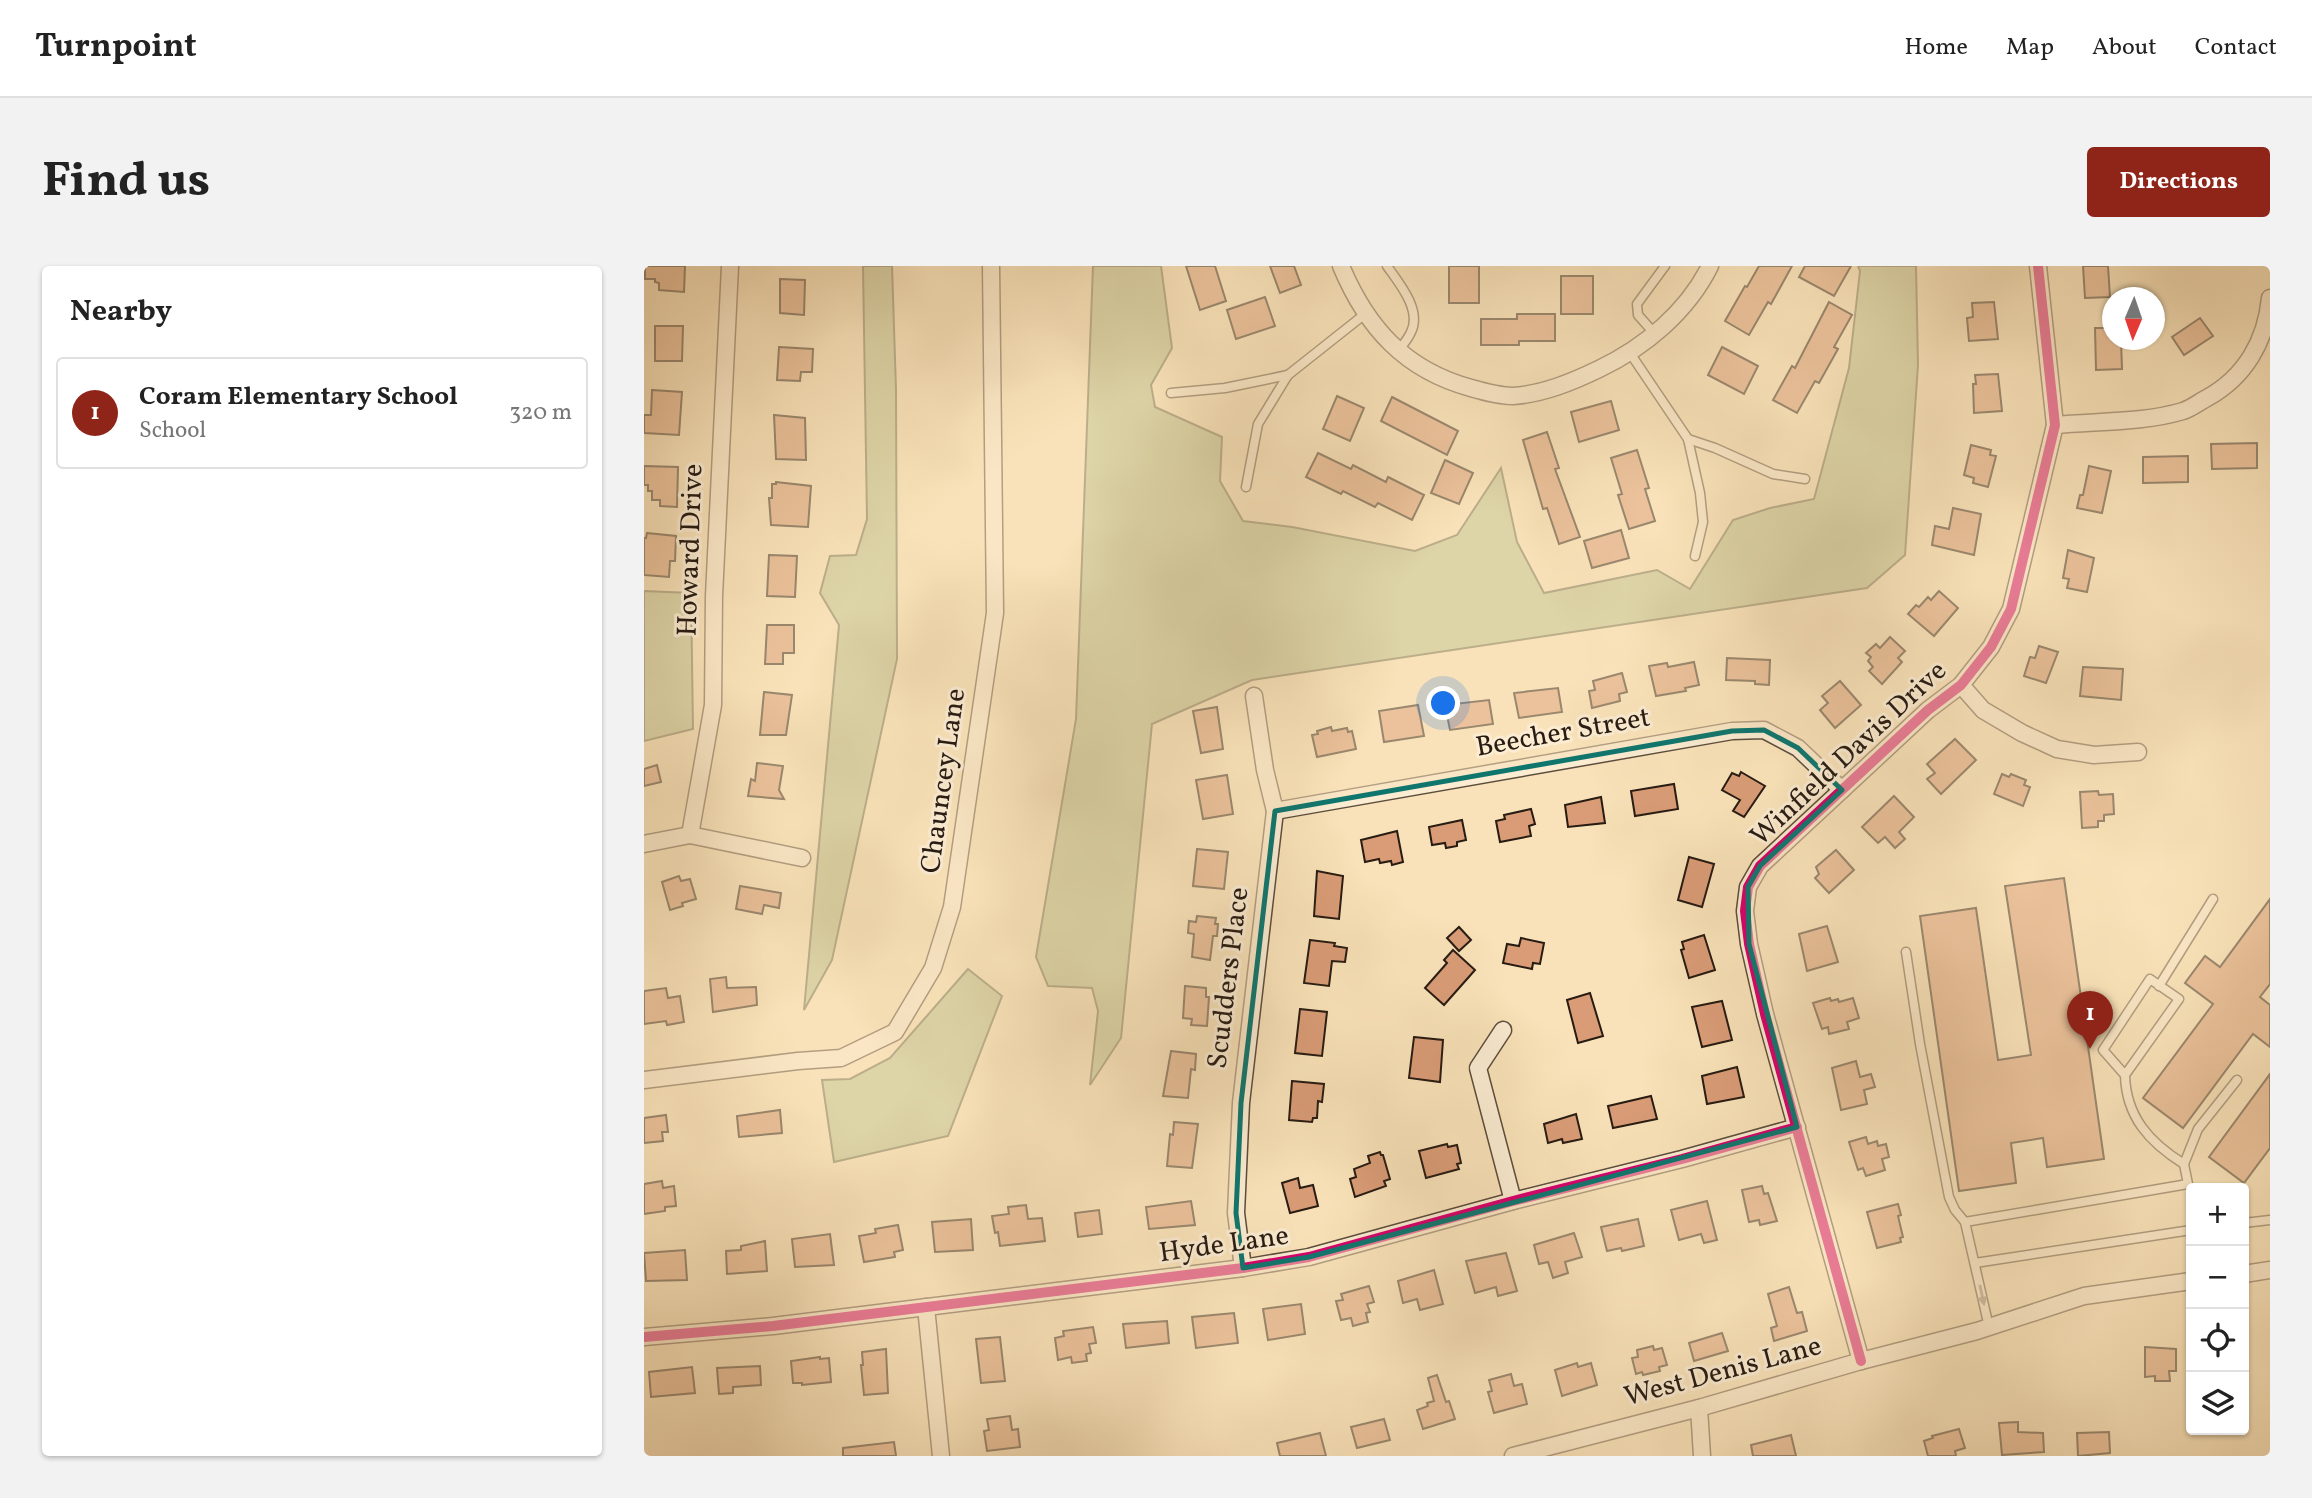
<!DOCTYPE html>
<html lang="en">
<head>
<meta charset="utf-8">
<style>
  body { margin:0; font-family:Vollkorn,serif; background:#f2f2f2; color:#222 }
  .controls { position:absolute; right:21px; bottom:21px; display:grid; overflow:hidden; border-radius:7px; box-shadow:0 2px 5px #0004 }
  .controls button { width:63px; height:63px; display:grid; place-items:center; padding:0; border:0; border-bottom:2px solid #e0e0e0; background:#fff; color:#222; font:35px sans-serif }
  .compass { position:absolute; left:1458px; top:21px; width:63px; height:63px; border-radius:50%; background:#fff; box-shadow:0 2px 5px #0004; rotate:182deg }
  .you { position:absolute; left:800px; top:438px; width:24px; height:24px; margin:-18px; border:5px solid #fff; border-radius:50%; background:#1a73e8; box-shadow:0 0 0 10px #1a73e833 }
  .badge { display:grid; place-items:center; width:46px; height:46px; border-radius:50%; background:#8f2418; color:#fff; font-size:23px; font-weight:700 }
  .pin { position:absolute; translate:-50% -58px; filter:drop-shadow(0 2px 4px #0008) }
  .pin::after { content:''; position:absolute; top:37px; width:24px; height:21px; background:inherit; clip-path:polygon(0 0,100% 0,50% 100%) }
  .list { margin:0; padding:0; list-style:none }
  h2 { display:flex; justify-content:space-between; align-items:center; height:91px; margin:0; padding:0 28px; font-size:30px }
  h2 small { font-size:23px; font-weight:400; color:#767676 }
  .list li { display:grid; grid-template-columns:46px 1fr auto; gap:21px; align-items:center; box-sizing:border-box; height:112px; margin:0 14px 14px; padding:0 14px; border:2px solid #e0e0e0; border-radius:7px }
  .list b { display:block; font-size:26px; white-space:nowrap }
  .list p { margin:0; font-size:23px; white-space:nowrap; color:#767676 }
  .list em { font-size:23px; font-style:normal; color:#767676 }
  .icon { flex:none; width:38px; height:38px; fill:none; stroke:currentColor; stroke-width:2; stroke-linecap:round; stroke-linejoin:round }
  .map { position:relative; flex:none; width:1626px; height:1190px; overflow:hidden; border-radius:7px }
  header { display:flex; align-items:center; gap:42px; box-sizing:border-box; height:98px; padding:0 35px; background:#fff; border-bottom:2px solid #e0e0e0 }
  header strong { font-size:33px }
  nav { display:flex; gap:38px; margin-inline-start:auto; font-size:24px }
  .intro { display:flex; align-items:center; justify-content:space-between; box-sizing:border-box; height:168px; padding:0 42px }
  h1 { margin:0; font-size:49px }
  .button { padding:18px 32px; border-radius:7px; background:#8f2418; color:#fff; font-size:24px; font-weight:700 }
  main { display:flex; gap:42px; padding:0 42px }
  aside { flex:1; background:#fff; border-radius:7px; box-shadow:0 2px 5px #0004 }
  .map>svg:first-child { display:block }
</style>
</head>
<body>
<header>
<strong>Turnpoint</strong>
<nav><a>Home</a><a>Map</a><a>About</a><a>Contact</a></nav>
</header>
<div class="intro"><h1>Find us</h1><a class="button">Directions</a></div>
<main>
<aside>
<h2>Nearby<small></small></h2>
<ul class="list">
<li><span class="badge">1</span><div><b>Coram Elementary School</b><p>School</p></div><em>320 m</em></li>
</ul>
</aside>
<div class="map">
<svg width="1626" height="1190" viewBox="0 0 1626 1190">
  <rect width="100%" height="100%" fill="#f9e2b9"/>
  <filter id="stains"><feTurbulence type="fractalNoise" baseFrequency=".00286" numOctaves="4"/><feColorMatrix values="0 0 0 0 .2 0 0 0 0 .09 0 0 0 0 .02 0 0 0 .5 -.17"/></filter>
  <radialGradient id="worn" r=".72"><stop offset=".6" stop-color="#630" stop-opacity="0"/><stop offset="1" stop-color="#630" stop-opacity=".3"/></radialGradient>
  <g fill="#bbc491" stroke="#717052" stroke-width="2">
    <polygon points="219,0 248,0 252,123 253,393 188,694 160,744 195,359 176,327 186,290 212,289 223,253"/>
    <polygon points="449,0 517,0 528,82 507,119 511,141 578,171 576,215 599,255 648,261 771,285 813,269 857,202 873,276 900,327 1013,304 1046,323 1089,254 1126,242 1170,233 1205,102 1216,5 1214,0 1272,0 1274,99 1261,289 1223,322 608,414 508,458 477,772 446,819 454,745 448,722 404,720 392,691 432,453"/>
    <polygon points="0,325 47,327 49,463 0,475"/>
    <polygon points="324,703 358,730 304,870 190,896 178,814 206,813 246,792"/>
  </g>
  <g fill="#d99c77" stroke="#271b12" stroke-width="2">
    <polygon points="1,0 41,0 40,26 15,24 15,17 11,16 11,13 1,13"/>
    <polygon points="542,0 571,0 582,35 556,44"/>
    <polygon points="626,0 650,0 657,19 636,27"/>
    <rect x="805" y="0" width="30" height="37"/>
    <polygon points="1115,0 1148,0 1127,38 1124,36 1105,69 1081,55 1101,20 1103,21"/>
    <polygon points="1161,0 1207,0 1190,30 1155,11"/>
    <polygon points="1439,0 1464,0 1466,31 1441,32"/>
    <rect x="917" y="10" width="32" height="38"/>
    <polygon points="136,13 161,14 160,49 136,47"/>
    <polygon points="621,31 631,60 592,73 583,44"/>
    <polygon points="1185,36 1208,49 1190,81 1194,83 1175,117 1171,115 1153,147 1129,134 1148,100 1151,102"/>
    <polygon points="1350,36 1354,73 1325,75 1323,52 1329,51 1328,37"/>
    <polygon points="873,48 911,48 911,75 875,75 875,79 837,79 837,53 873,53"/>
    <polygon points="1556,52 1569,70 1540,89 1528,71"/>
    <polygon points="11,60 39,60 38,95 11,95"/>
    <polygon points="1451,62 1468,62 1468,74 1477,74 1478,103 1452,104"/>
    <polygon points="135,81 169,83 168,106 157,106 156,115 133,114"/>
    <polygon points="1078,81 1114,100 1100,128 1064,109"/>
    <polygon points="1354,108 1358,145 1330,147 1329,118 1332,118 1331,109"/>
    <polygon points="8,124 38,126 35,169 0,167 0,149 7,149"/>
    <polygon points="693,130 720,142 706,175 679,163"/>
    <polygon points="748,131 814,165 803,189 737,155"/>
    <polygon points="967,135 975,164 935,176 927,146"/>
    <polygon points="130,149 161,152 162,194 132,193"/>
    <polygon points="903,166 915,202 911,203 936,271 915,278 903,242 899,243 879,174"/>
    <polygon points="1613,177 1613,202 1568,203 1567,178"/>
    <polygon points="1327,179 1347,184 1346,189 1352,190 1344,221 1329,217 1330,212 1320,209"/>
    <polygon points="993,184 1005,222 1001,223 1011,255 985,263 974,229 978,228 967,192"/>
    <polygon points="674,187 707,203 709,199 742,216 744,211 780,229 768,254 734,237 731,241 699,225 697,228 662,211"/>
    <polygon points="1544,190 1544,216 1499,217 1499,191"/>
    <polygon points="801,194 829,207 815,238 787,227"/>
    <polygon points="0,200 34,201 33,241 16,240 16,234 8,234 8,225 4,225 4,219 0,219"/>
    <polygon points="1445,200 1467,205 1458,247 1433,242 1436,229 1439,229"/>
    <polygon points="132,216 167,220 164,261 127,259 125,232 128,232 128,218 132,218"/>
    <polygon points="1309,242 1337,248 1330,289 1288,279 1291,260 1305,263"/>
    <polygon points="977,264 985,292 948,302 940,275"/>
    <polygon points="3,267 32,270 31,295 26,295 25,311 0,309 0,272 2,272"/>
    <polygon points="1424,284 1450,292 1443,326 1423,322 1425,313 1419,312"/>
    <polygon points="125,289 153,290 151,331 123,330"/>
    <polygon points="1295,325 1314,342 1290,370 1264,348 1272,339 1275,341 1284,331 1287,334"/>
    <polygon points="123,359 150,359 150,387 139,387 139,398 121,398"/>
    <polygon points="1246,371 1261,385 1254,392 1258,396 1238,418 1225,405 1229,401 1224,395 1227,391 1222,387 1232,378 1236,382"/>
    <polygon points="1395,380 1414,386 1402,417 1380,410 1386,391 1391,392"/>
    <polygon points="1083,392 1126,394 1125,419 1111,418 1111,415 1082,414"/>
    <polygon points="1050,396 1055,419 1041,422 1042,425 1012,430 1005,400 1023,397 1024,401"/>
    <polygon points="1439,401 1479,403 1477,434 1436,430"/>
    <polygon points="978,407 983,426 975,428 976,435 948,442 945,425 951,424 949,415"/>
    <polygon points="1196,415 1217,439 1191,462 1176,444 1184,437 1178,430"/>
    <polygon points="914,422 918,446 875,452 870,427"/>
    <polygon points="120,426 148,429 142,469 116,469"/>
    <polygon points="845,434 849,458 806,464 801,439"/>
    <polygon points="774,439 780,470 740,476 735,445"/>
    <polygon points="573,441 579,483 557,487 549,445"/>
    <polygon points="687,461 688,465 703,462 704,466 708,465 712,483 673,491 668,469 674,468 673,465"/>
    <polygon points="1311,473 1332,494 1297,528 1283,513 1291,507 1283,498"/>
    <polygon points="113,497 139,500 135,524 140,533 104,530 107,513 111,515"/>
    <polygon points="13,499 17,516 0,520 0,503"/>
    <polygon points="1097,506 1121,520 1100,551 1089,545 1096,534 1078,524 1088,507 1095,510"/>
    <polygon points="1358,508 1365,511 1367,508 1382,514 1380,519 1386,521 1379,540 1350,528"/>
    <polygon points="583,509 589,548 559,553 552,514"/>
    <polygon points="1030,518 1034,543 991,550 987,525"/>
    <polygon points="1454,525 1455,529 1469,528 1470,548 1460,549 1460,555 1454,555 1454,561 1438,562 1436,526"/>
    <polygon points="1250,530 1270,551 1255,566 1261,573 1251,582 1241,571 1234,577 1218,561"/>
    <polygon points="957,531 961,557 924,561 921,539"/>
    <polygon points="887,543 891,558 885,560 887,570 856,576 852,555 861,553 860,549"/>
    <polygon points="818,554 822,574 813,576 813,580 802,582 801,577 788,579 785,561"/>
    <polygon points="753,565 759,596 748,599 747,595 736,597 735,593 721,596 717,574"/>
    <polygon points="553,583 584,586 580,623 549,620"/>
    <polygon points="1192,584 1210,604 1185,627 1171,612 1175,608 1172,601"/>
    <polygon points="1045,591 1070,598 1058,641 1034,634"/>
    <polygon points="673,605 699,610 695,653 670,650"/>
    <polygon points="35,610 37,615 46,613 52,633 38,637 39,640 26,644 18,616"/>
    <polygon points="1420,612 1460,893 1403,901 1399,872 1367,877 1372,917 1315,925 1276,650 1332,642 1354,794 1387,789 1361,620"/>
    <polygon points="96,620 137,627 135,642 120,639 118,648 92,643"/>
    <polygon points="1626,633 1626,718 1616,731 1626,739 1626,781 1609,768 1539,862 1499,832 1569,738 1541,717 1561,690 1576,701"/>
    <polygon points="553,650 572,652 571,658 574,658 573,670 569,670 566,694 548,691 550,668 544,667 545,655 552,656"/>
    <polygon points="1183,660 1194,696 1163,705 1155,668"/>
    <polygon points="815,661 827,674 815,685 803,672"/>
    <polygon points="1060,669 1071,704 1045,712 1037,684 1040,683 1038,676"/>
    <polygon points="877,672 900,677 896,698 889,697 888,703 859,697 863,678 875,680"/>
    <polygon points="666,674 691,677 690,680 703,682 701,696 688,695 685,720 660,717"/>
    <polygon points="809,684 831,704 800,739 781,722 803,697 800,694"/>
    <polygon points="82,711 83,722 112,721 113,739 69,746 66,713"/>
    <polygon points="541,720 562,722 562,731 565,731 563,760 547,759 548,753 539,752"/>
    <polygon points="22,722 24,732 36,730 40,756 23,759 22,755 0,758 0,725"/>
    <polygon points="946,727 959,770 934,777 923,734"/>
    <polygon points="1186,732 1187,735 1194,733 1195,736 1209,732 1215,752 1203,756 1205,763 1185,768 1184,761 1178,763 1169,737"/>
    <polygon points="1078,735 1088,774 1058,781 1048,741"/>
    <polygon points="656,743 683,746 678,790 651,787"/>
    <polygon points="770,771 799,774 796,816 765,812"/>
    <polygon points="527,785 552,788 551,804 547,803 544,832 519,830"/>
    <polygon points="1212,795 1216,811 1227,808 1231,821 1220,824 1223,838 1197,844 1188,802"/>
    <polygon points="1093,801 1100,831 1063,838 1058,810"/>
    <polygon points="1626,808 1626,882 1600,917 1565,891"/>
    <polygon points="648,815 680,818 678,836 674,835 673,852 669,852 668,856 645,854"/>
    <polygon points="1007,830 1013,853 969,862 964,840"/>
    <polygon points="136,844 138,867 95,871 93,850"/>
    <polygon points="932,848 938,873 919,877 918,873 904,877 900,858"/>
    <polygon points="22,849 24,866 18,866 19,875 0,877 0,852"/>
    <polygon points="530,856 554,858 548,902 523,900 526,868 529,869"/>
    <polygon points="1222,871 1224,878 1233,875 1234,880 1242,878 1245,891 1238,893 1241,904 1222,910 1219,902 1214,904 1205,876"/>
    <polygon points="803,878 804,881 813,879 817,897 813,898 815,903 782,912 775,885"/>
    <polygon points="736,886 737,889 739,889 746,913 740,915 742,920 711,931 706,913 712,911 710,903 726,897 724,890"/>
    <polygon points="654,912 656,922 669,919 674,940 646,947 638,917"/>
    <polygon points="18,915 19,922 30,920 32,940 21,941 21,945 0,948 0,918"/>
    <polygon points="1118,920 1120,928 1124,927 1133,955 1116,959 1115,954 1105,956 1098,924"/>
    <polygon points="547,935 551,959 505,963 502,941"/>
    <polygon points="1063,935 1073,974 1060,977 1057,968 1035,974 1027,944"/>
    <polygon points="1254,938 1257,949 1254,950 1259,971 1256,972 1257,976 1233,982 1223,946"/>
    <polygon points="382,939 384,953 398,952 401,975 356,980 354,966 351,967 348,950 365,948 364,941"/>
    <polygon points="455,944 458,968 434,971 431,947"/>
    <polygon points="327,953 329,984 291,986 288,956"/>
    <polygon points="994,953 1000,980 978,985 977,982 963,985 957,961"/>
    <polygon points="254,959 259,984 250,986 251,991 220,996 215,970 232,967 231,963"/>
    <polygon points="930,967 938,991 921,996 924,1007 909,1012 904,996 895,998 890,979"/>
    <polygon points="186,968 190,999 151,1001 148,973"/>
    <polygon points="121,975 123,1005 83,1008 82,985 97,984 97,980"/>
    <polygon points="41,984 43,1014 2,1015 0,987"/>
    <polygon points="862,987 873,1025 854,1030 852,1021 831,1027 822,995"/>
    <polygon points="790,1004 799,1038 776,1044 773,1033 759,1037 754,1015"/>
    <polygon points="725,1020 730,1036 723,1038 726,1046 722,1047 724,1056 709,1060 707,1052 697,1054 692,1035 699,1034 697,1028"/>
    <polygon points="1145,1021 1153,1047 1158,1046 1163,1065 1130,1075 1127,1062 1133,1060 1124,1028"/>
    <polygon points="657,1038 661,1068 624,1074 619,1043"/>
    <polygon points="590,1047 594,1077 552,1082 548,1051"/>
    <polygon points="523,1055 525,1077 482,1082 479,1058"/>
    <polygon points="449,1061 452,1077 445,1078 447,1087 442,1088 443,1095 428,1097 427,1091 414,1094 411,1072 420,1070 419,1065"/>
    <polygon points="1078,1067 1084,1085 1050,1095 1045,1077"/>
    <polygon points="356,1071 361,1115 337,1117 332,1073"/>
    <polygon points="1009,1080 1010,1084 1018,1082 1023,1099 1015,1101 1016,1105 999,1109 998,1106 992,1108 988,1092 994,1091 993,1084"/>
    <polygon points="1501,1081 1532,1083 1532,1105 1525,1105 1526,1115 1511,1115 1511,1110 1501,1111"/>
    <polygon points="242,1083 244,1127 220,1129 217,1099 219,1099 218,1086"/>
    <polygon points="176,1091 176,1093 185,1092 187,1116 158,1119 158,1117 149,1117 147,1095"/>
    <polygon points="933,1097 934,1101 947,1097 953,1119 918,1130 911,1104"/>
    <polygon points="116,1100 117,1119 89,1121 89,1127 75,1128 73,1102"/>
    <polygon points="48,1101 51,1127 7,1131 5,1106"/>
    <polygon points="867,1108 870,1120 878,1118 883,1138 850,1147 844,1126 848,1125 845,1114"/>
    <polygon points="793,1109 802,1136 805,1135 811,1153 779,1163 773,1144 784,1140 783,1137 790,1135 784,1112"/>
    <polygon points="366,1150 368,1164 374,1163 376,1181 343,1185 340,1165 345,1164 343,1153"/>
    <polygon points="740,1153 746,1174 713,1182 707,1161"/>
    <polygon points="1374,1156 1374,1166 1399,1167 1400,1186 1358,1189 1355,1157"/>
    <polygon points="1315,1163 1321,1182 1311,1185 1312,1190 1284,1190 1280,1175 1289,1172 1288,1170"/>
    <polygon points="1465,1166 1466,1187 1434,1190 1433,1167"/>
    <polygon points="676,1167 682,1190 636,1190 633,1177"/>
    <polygon points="1147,1169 1152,1190 1109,1190 1107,1179"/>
    <polygon points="250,1176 252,1190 199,1190 199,1182"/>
  </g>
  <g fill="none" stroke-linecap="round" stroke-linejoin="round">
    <g stroke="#5c4d3c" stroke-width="11">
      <g id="lane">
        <path d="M743,0C755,17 778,44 767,66C764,73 759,79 754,85"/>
        <polyline points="1010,67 994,49 993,38 1021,0"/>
        <polyline points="986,87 1044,173 1056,227 1059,256 1051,290"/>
        <polyline points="527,127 581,122 644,109"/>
        <polyline points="1044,173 1071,182 1129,208 1161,213"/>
        <polyline points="602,221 614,158 644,109 721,48"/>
        <polyline points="1262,686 1276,778 1305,931 1311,944 1321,956"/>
        <polyline points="1515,720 1569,633"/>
        <path d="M1481,809L1459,784L1506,713L1535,733L1481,809C1482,851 1506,877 1540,898"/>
        <polyline points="1600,957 1626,954"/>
        <polyline points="1331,997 1547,964"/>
        <polyline points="1345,1061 1321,956 1544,918 1540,898 1554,863 1593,814"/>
      </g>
    </g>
    <g stroke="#5c4d3c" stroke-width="19">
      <g id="street">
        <path d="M697,0C723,62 761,104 827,122C841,126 855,130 869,130C899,128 928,116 955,103C1001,81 1043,46 1066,0"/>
        <path d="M1411,159C1453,155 1499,157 1539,145C1548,142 1555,136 1563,132C1601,111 1622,75 1626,32"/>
        <polyline points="1317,419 1339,444 1378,467 1413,483 1450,489 1494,486"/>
        <polyline points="631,545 1088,465 1120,464 1154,482 1198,524"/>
        <polyline points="46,569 69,439 70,330 86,0"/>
        <polyline points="0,578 46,569 158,592"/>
        <polyline points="859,764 834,802 869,935"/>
        <polyline points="0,814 154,795 197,792 251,766 289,702 308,641 351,347 347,0"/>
        <polyline points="599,1002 592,947 597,837 631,545 621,504 610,430"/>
        <polyline points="1600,1008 1626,1004"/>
        <polyline points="282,1041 297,1190"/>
        <polyline points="0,1071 129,1060 599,1002 665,991 869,935 1038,893 1153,861"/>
        <polyline points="1217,1095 1121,748 1105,678 1101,645 1104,621 1116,600 1284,444 1317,419 1347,381 1367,343 1411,159 1394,0"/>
        <polyline points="1055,1142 1058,1190"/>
        <polyline points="869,1190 1055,1142 1217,1095 1333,1065 1440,1030 1547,1015"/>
      </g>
    </g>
    <use href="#lane" stroke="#fbecd2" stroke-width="8"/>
    <use href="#street" stroke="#fbecd2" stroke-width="16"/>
    <g stroke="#fbecd2" stroke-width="15">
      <g id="cycleway">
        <polyline points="0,1071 129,1060 599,1002 665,991 869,935 1038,893 1153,861"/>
        <polyline points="1217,1095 1121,748 1105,678 1101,645 1104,621 1116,600 1284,444 1317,419 1347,381 1367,343 1411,159 1394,0"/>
      </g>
    </g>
    <use href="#cycleway" stroke="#d6006c" stroke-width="10"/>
  </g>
  <defs><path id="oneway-solid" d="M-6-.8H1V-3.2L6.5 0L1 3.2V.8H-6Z" transform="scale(1.75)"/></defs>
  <use fill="#9c8e7c" href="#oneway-solid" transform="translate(1338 1029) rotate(78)"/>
  <path d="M0 0H1626V1190H0ZM1120,464L1154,482L1198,524L1116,600L1104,621L1105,678L1153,861L665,991L599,1002L592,947L597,837L631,545L1088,465Z" fill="#f9e2b9" fill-opacity=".55" fill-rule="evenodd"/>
  <path fill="none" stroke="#0f766e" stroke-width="5" stroke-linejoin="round" d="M1120,464L1154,482L1198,524L1116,600L1104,621L1105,678L1153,861L665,991L599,1002L592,947L597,837L631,545L1088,465Z"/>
  <g text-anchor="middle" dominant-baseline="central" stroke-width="6" stroke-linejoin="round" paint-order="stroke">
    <g font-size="28" fill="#271b12" stroke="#fbecd2">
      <text transform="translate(47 284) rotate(-88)">Howard Drive</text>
      <text transform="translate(919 467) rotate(-10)">Beecher Street</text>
      <text transform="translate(1205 488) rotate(-43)">Winfield Davis Drive</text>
      <text transform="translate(300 515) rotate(-82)">Chauncey Lane</text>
      <text transform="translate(585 712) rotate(-83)">Scudders Place</text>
      <text transform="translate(580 979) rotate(-8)">Hyde Lane</text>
      <text transform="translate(1079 1106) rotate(-15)">West Denis Lane</text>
    </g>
  </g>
  <rect width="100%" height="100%" filter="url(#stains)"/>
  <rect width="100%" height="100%" fill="url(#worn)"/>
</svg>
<div class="controls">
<button>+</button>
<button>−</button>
<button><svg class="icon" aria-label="locate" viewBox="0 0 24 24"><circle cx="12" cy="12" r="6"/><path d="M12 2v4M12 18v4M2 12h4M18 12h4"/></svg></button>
<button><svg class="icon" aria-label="layers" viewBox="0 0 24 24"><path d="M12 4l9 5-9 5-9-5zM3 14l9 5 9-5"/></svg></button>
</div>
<svg class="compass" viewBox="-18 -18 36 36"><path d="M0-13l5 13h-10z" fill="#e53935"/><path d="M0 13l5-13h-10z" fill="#767676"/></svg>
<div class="you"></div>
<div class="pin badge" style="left:1446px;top:783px">1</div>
</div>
</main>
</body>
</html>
